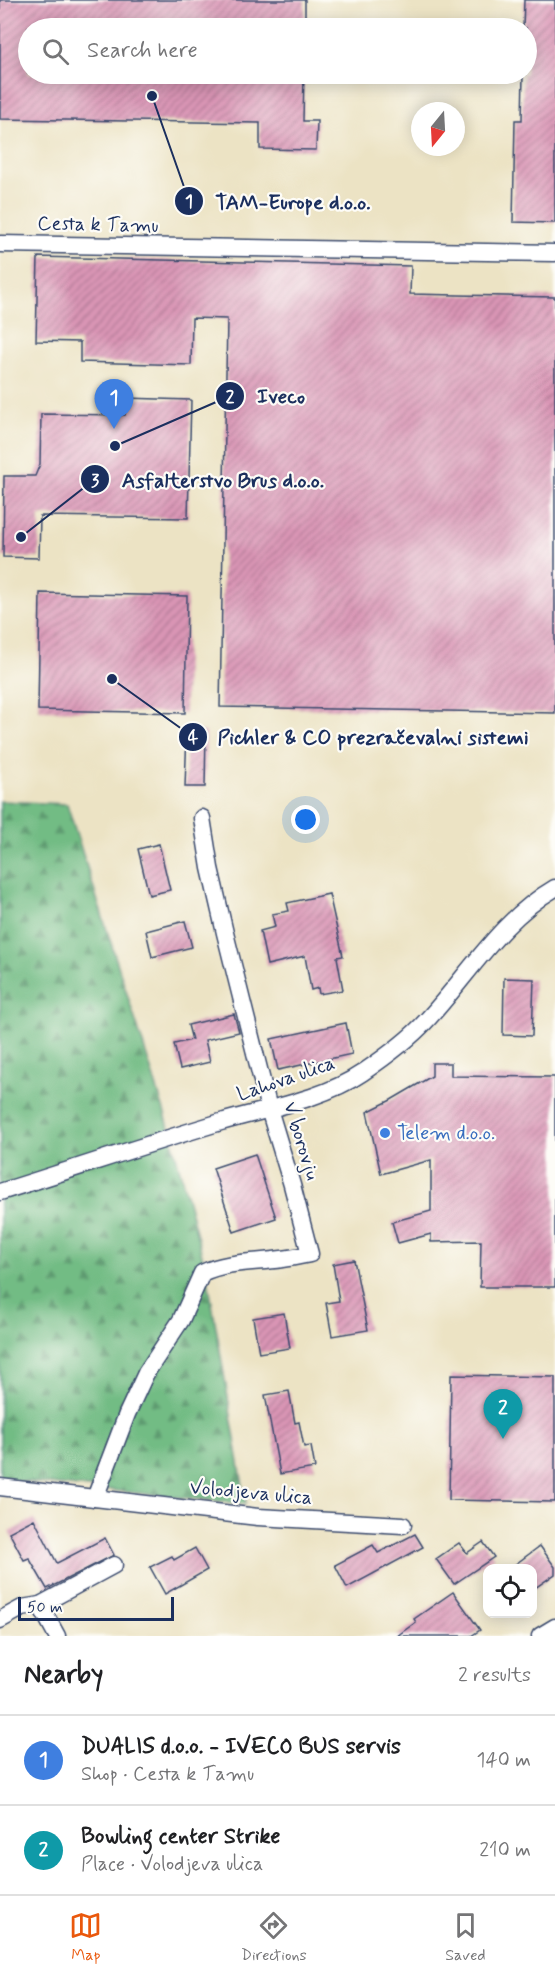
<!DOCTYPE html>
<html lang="en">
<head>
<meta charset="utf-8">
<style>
  body { margin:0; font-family:Mynerve,sans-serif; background:#f6f6f6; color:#202124 }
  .controls { position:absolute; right:18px; bottom:18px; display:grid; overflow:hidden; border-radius:12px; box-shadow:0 3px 15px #0003 }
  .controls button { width:54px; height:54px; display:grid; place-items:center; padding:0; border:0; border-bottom:2px solid #e0e0e0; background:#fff; color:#202124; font:30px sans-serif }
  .compass { position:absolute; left:411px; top:102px; width:54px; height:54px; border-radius:50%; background:#fff; box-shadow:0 3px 15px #0003; rotate:198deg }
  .scale { position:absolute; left:18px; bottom:15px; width:156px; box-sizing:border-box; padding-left:6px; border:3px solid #1b2f5e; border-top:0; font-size:16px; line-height:21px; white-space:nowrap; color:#1b2f5e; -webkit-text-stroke:4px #fdfcf7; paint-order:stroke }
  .you { position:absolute; left:306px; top:820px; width:21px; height:21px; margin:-15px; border:4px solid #fff; border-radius:50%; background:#1a73e8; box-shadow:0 0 0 9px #1a73e833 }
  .badge { display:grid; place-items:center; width:39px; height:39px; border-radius:50%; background:#ea580c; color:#fff; font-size:20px; font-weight:700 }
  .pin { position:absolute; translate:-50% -50px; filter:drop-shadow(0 2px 3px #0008) }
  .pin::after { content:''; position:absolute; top:32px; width:21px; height:18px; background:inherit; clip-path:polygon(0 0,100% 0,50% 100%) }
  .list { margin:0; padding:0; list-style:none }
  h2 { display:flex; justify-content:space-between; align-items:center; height:78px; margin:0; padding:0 24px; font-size:26px }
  h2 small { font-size:20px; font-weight:400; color:#757577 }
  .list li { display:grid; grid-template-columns:39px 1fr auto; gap:18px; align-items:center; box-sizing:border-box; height:90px; padding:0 24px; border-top:2px solid #e0e0e0 }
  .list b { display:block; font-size:22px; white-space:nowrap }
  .list p { margin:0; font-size:20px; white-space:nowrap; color:#757577 }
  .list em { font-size:20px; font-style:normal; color:#757577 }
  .icon { flex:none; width:33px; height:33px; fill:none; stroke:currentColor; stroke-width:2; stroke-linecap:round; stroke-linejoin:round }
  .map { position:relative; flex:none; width:555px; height:1636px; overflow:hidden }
  .search { position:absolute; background:#fff; box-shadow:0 3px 15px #0003; left:18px; right:18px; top:18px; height:66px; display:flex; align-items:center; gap:15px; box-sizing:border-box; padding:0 21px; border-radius:33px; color:#757577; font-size:22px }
  .sheet { height:258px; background:#fff }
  nav { display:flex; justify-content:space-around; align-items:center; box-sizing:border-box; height:84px; border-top:2px solid #e0e0e0; background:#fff; font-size:16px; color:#757577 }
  nav a { display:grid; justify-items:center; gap:3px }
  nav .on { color:#ea580c }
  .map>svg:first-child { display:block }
</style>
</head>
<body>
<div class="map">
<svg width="555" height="1636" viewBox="0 0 555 1636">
  <defs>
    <pattern id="forest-firs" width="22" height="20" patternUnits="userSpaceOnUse" patternTransform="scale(1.5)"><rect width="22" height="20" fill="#72bc84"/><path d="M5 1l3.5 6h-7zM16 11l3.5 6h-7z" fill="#5d996f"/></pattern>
    <pattern id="building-hatch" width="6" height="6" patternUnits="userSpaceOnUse" patternTransform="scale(1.5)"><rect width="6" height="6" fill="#da95b5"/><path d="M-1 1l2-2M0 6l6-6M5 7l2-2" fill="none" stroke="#b07a96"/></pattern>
  </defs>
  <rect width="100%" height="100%" fill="#fdfcf7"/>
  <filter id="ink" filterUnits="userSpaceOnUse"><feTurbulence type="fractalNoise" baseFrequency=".0167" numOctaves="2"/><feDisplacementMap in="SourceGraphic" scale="12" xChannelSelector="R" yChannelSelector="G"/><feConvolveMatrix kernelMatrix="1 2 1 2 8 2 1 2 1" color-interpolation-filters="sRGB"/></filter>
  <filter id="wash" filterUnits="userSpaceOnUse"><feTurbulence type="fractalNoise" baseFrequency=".008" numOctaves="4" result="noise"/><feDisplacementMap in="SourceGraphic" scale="24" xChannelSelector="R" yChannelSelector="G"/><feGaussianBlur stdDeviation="1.35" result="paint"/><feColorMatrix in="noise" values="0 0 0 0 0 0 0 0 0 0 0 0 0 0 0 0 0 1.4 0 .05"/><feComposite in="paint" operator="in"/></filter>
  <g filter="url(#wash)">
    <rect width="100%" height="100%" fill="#ece3c4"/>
    <polygon fill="url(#forest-firs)" stroke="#467671" stroke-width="1.5" points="0,801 67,804 166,1117 207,1274 246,1504 0,1479"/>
    <g id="blocks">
      <g fill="url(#building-hatch)">
        <polygon points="0,0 305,0 305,28 28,28 28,74 304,74 303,121 317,121 316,150 260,149 260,123 0,119"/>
        <polygon points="524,0 555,0 555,223 513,222 515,120 522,120 523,74 526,74 526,28 523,28"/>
        <polygon points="38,257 411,266 410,294 555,297 555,713 220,707 227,319 192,318 191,365 80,362 80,342 36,341"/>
        <polygon points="125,398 191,400 188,518 40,516 39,558 3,557 4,476 35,476 40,464 41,414 125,415"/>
        <polygon points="40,593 187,596 185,713 38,710"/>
        <polygon points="187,731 206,732 205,787 185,787"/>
        <polygon points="159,844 170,890 149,895 138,849"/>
        <polygon points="329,894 343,956 337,957 343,990 319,994 318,988 311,990 305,956 267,965 260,931 275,927 272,914 289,911 287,903"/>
        <polygon points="185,921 192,947 152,957 146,931"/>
        <polygon points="504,978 534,979 532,1036 503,1035"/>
        <polygon points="234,1014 239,1032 205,1040 210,1062 180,1069 174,1044 192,1040 188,1025"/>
        <polygon points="346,1023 352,1054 278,1070 271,1039"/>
        <polygon points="432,1063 451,1063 451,1076 555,1077 555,1287 480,1287 481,1241 431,1242 431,1234 398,1243 392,1222 431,1211 431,1160 381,1174 367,1112 391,1100 432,1076"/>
        <polygon points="255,1154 276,1218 234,1232 213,1168"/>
        <polygon points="354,1260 368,1330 332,1336 326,1303 339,1301 333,1264"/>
        <polygon points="284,1313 290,1348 259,1353 253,1318"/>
        <polygon points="451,1375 555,1377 555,1502 449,1500"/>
        <polygon points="289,1391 295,1423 299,1422 304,1447 311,1446 315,1468 280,1474 265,1395"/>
        <polygon points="34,1519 57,1563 105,1538 114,1555 47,1589 29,1558 24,1560 9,1532"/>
        <polygon points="415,1534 423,1547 347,1588 335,1565 373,1545 378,1553"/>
        <polygon points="483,1542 494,1557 454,1584 436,1559 459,1543 467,1553"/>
        <polygon points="540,1546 555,1567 555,1574 532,1590 532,1569 509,1569"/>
        <polygon points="195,1548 207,1570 165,1594 150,1567 172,1556 174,1560"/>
        <polygon points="453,1592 480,1630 471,1636 397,1636 416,1622 414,1619"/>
      </g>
    </g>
  </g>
  <g filter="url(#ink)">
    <use href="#blocks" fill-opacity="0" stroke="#3a4a6d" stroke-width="1.5"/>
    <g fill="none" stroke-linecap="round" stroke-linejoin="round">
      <g stroke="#3a4a6d" stroke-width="19">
        <g id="minor">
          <polyline points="0,244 555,253"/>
          <path d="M0,1192C74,1169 147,1144 221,1122C266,1109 324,1099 362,1073C384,1058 408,1041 426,1021C468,976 500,920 555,888"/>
          <polyline points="0,1487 258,1517 403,1525"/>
          <path d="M95,1498L127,1414L146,1373L181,1320L202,1273C227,1261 255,1263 282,1259C291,1258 300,1256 310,1254L292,1185L269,1109L225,933L210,868L202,818"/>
          <polyline points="40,1605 114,1565"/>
          <polyline points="0,1620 22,1608 40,1605 57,1636"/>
          <polyline points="540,1636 555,1627"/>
        </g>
      </g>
      <use href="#minor" stroke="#fff" stroke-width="16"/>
    </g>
  </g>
  <circle fill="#3f7fe0" stroke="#fdfcf7" stroke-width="2" cx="385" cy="1133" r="6"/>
  <g text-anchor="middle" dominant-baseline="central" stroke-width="4.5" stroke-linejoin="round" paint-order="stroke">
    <g font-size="20" fill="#1b2f5e" stroke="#fdfcf7">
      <text transform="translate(98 225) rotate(1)">Cesta k Tamu</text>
      <text transform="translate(286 1079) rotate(-19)">Lahova ulica</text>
      <text transform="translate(301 1141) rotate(73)">V borovju</text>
      <text transform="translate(251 1493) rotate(5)">Volodjeva ulica</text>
    </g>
    <g font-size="20" fill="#366cbe" stroke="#fdfcf7" text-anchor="start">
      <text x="397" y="1133">Telem d.o.o.</text>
    </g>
  </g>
  <path fill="none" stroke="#1b2f5e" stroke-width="2" d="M152 96L189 201M115 446L230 396M21 537L95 479M112 679L193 737"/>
  <g fill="#1b2f5e" stroke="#fdfcf7" stroke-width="2">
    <circle cx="152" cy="96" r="6"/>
    <circle cx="115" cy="446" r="6"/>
    <circle cx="21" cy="537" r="6"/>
    <circle cx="112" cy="679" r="6"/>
    <circle cx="189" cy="201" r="15"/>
    <circle cx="230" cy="396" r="15"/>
    <circle cx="95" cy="479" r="15"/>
    <circle cx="193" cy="737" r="15"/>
  </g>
  <g font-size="18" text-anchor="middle" font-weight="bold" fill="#fff">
    <text x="189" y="207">1</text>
    <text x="230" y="402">2</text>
    <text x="95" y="486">3</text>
    <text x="193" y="743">4</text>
  </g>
  <g font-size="21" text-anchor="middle" font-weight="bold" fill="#1b2f5e" stroke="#fdfcf7" stroke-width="4.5" stroke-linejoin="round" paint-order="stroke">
    <text x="293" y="209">TAM-Europe d.o.o.</text>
    <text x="281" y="403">Iveco</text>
    <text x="223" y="487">Asfalterstvo Brus d.o.o.</text>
    <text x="373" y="744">Pichler &amp; CO prezračevalni sistemi</text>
  </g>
</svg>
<div class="controls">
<button><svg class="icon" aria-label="locate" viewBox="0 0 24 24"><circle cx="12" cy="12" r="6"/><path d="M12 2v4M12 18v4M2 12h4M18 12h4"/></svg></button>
</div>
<svg class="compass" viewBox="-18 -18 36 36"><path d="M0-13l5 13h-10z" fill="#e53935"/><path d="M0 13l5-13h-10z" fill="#757577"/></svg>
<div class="scale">50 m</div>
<div class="you"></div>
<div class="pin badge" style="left:114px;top:429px;background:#3f7fe0">1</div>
<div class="pin badge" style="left:503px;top:1439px;background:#0f9aa8">2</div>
<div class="search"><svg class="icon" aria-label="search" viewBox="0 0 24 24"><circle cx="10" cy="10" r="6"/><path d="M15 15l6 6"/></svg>Search here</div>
</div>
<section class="sheet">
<h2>Nearby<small>2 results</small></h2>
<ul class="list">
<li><span class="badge" style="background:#3f7fe0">1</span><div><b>DUALIS d.o.o. - IVECO BUS servis</b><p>Shop · Cesta k Tamu</p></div><em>140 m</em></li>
<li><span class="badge" style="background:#0f9aa8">2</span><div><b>Bowling center Strike</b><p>Place · Volodjeva ulica</p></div><em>210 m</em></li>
</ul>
</section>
<nav>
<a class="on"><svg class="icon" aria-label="map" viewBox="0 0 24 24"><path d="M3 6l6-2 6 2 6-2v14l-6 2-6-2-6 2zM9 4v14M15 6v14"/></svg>Map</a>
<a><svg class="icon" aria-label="directions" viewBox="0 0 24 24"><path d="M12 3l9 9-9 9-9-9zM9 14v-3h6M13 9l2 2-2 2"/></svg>Directions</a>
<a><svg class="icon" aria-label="saved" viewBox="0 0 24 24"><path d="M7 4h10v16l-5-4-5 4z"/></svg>Saved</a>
</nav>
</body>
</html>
